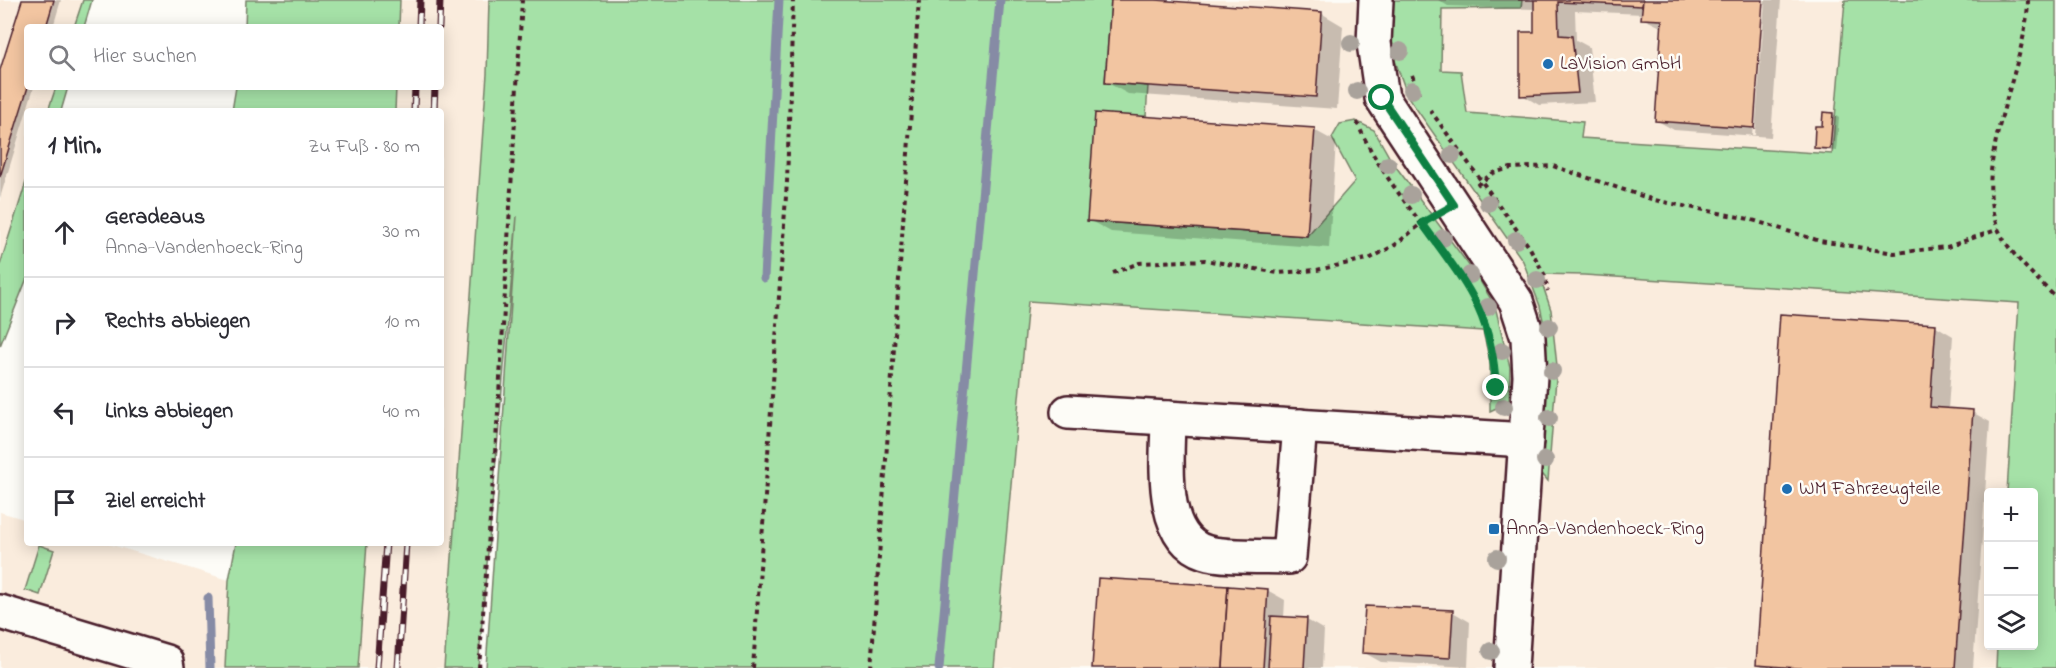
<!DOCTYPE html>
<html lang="de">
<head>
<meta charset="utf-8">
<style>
  body { margin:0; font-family:"Indie Flower",sans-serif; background:#f7f7f7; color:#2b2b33 }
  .controls { position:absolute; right:18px; bottom:18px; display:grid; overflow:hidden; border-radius:6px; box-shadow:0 3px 15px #0003 }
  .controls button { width:54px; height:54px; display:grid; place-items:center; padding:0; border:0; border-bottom:2px solid #e1e1e2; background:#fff; color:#2b2b33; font:30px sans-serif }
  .stop { position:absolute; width:18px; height:18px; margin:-14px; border:4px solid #0b8043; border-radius:50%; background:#fff }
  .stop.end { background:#0b8043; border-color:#fff; box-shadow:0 2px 6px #0008 }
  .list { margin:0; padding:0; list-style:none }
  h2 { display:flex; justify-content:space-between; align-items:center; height:78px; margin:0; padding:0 24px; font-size:26px }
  h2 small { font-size:20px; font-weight:400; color:#7c7c81 }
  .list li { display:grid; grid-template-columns:39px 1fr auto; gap:18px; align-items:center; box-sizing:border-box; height:90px; padding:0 24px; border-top:2px solid #e1e1e2 }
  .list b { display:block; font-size:22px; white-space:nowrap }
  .list p { margin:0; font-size:20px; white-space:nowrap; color:#7c7c81 }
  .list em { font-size:20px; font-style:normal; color:#7c7c81 }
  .icon { flex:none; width:33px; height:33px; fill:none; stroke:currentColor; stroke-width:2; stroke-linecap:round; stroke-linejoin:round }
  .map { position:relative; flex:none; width:2056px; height:668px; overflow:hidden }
  .search { position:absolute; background:#fff; box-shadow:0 3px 15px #0003; left:24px; top:24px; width:420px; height:66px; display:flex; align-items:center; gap:15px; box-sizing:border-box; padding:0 21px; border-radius:6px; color:#7c7c81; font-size:22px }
  .panel { position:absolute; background:#fff; box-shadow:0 3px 15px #0003; left:24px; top:108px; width:420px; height:438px; border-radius:6px }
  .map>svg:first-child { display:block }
</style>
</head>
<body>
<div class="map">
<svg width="2056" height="668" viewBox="0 0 2056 668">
  <rect width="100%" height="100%" fill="#fdfcf7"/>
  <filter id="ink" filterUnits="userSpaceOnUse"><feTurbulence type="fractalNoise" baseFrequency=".0167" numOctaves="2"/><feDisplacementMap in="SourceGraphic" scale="12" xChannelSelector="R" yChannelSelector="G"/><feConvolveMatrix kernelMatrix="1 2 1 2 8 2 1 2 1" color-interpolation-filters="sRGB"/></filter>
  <g filter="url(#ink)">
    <g fill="#faecdd" fill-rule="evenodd">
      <polygon points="0,0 83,0 74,27 27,27 27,87 56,87 48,111 27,111 27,179 0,265"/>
      <polygon points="400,0 489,0 487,74 444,668 358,668 367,543 441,543 441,111 395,111 396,87 441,87 441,27 399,27"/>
      <path d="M1052,0H2056V668H994L1015,448ZM1988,492H2034V646H1988Z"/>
      <polygon points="0,512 27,520 27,543 105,543 229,580 225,668 0,668"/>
    </g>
    <g fill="#a5e1a7" stroke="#788069" stroke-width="1.5">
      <polygon points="83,0 92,0 84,27 74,27"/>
      <polygon points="246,0 400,0 399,27 245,27"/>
      <polygon points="489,0 1111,0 1105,82 1148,86 1146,116 1088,221 1307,236 1355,181 1332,138 1340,124 1356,121 1374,130 1391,160 1479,279 1495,306 1510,367 1509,402 1490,411 1490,362 1483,331 1028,301 994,668 486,668 517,216 478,668 444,668 487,74"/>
      <polygon points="1392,0 1522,0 1521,8 1442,9 1441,70 1461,71 1467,113 1583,122 1581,138 1832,154 1845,0 2056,0 2056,668 1996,668 1997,646 2034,646 2034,492 2007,492 2019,303 1584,275 1539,274 1551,310 1557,366 1548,481 1539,470 1547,380 1545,329 1540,306 1523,261 1408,97 1392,52"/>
      <polygon points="56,87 68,87 61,111 48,111"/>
      <polygon points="236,87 396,87 395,111 232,111"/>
      <polygon points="27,179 27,278 0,346 0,265"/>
      <polygon points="236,543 367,543 358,668 225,668 229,580"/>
      <polygon points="39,545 54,550 40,595 25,590"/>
    </g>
    <g fill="#0003">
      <polygon points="23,0 61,0 53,27 27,27 27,87 34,87 0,198 0,75"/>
      <polygon points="1112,0 1321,13 1343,26 1337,109 1128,94 1106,82"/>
      <polygon points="1438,0 1762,0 1752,135 1755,135 1765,0 1781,0 1771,137 1674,130 1656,120 1663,28 1642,18 1643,14 1575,11 1576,40 1589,47 1595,102 1539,105 1522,95 1536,33 1535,9 1448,6"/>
      <polygon points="1833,114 1839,118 1836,151 1821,150 1815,147"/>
      <polygon points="1314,130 1336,142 1329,248 1111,232 1089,220"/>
      <polygon points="1936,326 1953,336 1948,410 1972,412 1990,422 1973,668 1764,668 1757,664"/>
      <polygon points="1267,590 1285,600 1284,618 1307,620 1324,630 1322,668 1094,668"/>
      <polygon points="1366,607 1453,612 1470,622 1468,667 1381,662 1363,652"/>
    </g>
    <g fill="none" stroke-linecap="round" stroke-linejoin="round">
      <g stroke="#868ba5" stroke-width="9">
        <polyline points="764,278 779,0"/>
        <polyline points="208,598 210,668"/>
        <polyline points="939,668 1000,0"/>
      </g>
    </g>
    <g fill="#f2c5a1" stroke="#4a1f2b" stroke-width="1.5">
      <polygon points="22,0 54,0 46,27 27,27 28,87 0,177 0,70"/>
      <polygon points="1111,0 1156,0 1322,12 1316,97 1105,83"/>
      <polygon points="1518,0 1643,0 1642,6 1558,2 1559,35 1572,36 1578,93 1520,96 1520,32 1534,32 1534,0"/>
      <polygon points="1643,0 1763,0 1754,128 1655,121 1662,20 1641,19"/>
      <polygon points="1823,112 1833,113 1830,149 1814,148 1815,126 1822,126"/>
      <polygon points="1095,113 1315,128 1307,236 1087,221"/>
      <polygon points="1780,314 1936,324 1930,407 1973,410 1955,668 1797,668 1756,665"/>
      <polygon points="1098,578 1228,586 1223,668 1092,668"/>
      <polygon points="1228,586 1268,589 1263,668 1223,668"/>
      <polygon points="1365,606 1453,610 1450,658 1362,653"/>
      <polygon points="1271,616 1307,618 1304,668 1268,668"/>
    </g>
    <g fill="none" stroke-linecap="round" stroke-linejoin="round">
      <g stroke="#4a1f2b" stroke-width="38">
        <g id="minor">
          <polyline points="1376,0 1374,43 1382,98 1516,301 1528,338 1530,376 1511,668"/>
          <polyline points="1068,412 1526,440"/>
          <path d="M1168,418C1168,456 1157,537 1205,552C1222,558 1269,556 1289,557L1300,426"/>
          <polyline points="0,612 166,662 167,668"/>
        </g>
      </g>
      <g stroke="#4a1f2b" stroke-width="4" stroke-dasharray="4.5 4.5" stroke-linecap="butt">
        <path d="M2028,0C2027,72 1963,174 2004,240C2017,261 2039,280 2056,298"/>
        <polyline points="1412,75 1419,94"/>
        <polyline points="1430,110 1530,248 1544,274 1548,291"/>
        <path d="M1357,122C1378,172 1413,211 1445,255"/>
        <polyline points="1477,185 1493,173 1511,168 1553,166 1654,200 1749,219 1820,241 1894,253 1947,247 1999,229"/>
        <polyline points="1113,273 1139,263 1205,260 1278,273 1317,270 1371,258 1395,245 1426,220"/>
        <polyline points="1477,304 1494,353 1495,386"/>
        <polyline points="479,668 498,412 522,0"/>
        <polyline points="753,668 787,182 793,0"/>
        <polyline points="871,668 919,0"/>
      </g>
      <use href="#minor" stroke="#fdfcf7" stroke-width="33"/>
      <g stroke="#4a1f2b" stroke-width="7">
        <g id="rail">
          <polyline points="419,27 420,0"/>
          <polyline points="439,27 440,0"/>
          <polyline points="414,111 415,87"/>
          <polyline points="434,111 435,87"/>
          <polyline points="377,668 386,543"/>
          <polyline points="398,668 406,543"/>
        </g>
      </g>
      <use href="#rail" stroke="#fdfcf7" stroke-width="4.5" stroke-dasharray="14" stroke-linecap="butt"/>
    </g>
    <g fill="#a9a29b">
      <circle cx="1351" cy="43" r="9"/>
      <circle cx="1400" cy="51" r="9"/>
      <circle cx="1412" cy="90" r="9"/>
      <circle cx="1357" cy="91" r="9"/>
      <circle cx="1452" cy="155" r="9"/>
      <circle cx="1388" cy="165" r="9"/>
      <circle cx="1411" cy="195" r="9"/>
      <circle cx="1488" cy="203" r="9"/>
      <circle cx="1443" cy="238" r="9"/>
      <circle cx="1516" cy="240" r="9"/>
      <circle cx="1470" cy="275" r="9"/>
      <circle cx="1537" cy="280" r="9"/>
      <circle cx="1488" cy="307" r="9"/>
      <circle cx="1549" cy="327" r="9"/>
      <circle cx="1502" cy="351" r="9"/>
      <circle cx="1552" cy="371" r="9"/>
      <circle cx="1504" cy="407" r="9"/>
      <circle cx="1549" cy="418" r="9"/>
      <circle cx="1545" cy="460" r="9"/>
      <circle cx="1497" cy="558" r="9"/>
      <circle cx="1491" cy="651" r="9"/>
    </g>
  </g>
  <g fill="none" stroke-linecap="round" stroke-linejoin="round" filter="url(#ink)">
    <path stroke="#0b8043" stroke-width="8" d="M1382,98L1454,205L1422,223C1465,283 1492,310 1496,388"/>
  </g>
  <g fill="#1f6fb2" stroke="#fdfcf7" stroke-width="2">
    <circle cx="1548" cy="64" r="6"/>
    <circle cx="1787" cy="489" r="6"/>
    <rect x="1488" y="523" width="12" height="12" rx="3"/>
  </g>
  <g text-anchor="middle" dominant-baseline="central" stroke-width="5" stroke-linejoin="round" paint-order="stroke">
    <g font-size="20" fill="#4a1f2b" stroke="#fdfcf7" text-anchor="start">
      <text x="1560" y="64">LaVision GmbH</text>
      <text x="1799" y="489">WM Fahrzeugteile</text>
      <text x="1506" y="529">Anna-Vandenhoeck-Ring</text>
    </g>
  </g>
</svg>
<div class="controls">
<button>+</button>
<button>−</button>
<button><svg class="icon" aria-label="layers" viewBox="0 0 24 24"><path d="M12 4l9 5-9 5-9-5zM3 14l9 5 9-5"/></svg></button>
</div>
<div class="stop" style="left:1382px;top:98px"></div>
<div class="stop end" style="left:1496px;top:388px"></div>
<div class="search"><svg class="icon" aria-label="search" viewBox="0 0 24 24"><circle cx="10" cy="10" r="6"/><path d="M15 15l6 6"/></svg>Hier suchen</div>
<section class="panel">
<h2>1 Min.<small>Zu Fuß · 80 m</small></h2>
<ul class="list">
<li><svg class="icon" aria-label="ahead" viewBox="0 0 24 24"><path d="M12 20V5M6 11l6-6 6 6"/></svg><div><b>Geradeaus</b><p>Anna-Vandenhoeck-Ring</p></div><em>30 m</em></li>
<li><svg class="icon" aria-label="right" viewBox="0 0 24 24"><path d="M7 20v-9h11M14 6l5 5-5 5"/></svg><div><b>Rechts abbiegen</b></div><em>10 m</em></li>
<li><svg class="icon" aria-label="left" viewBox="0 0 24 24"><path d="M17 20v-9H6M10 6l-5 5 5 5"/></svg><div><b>Links abbiegen</b></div><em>40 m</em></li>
<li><svg class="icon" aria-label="arrive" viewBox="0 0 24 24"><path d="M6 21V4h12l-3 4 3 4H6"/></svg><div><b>Ziel erreicht</b></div></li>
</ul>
</section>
</div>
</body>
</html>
